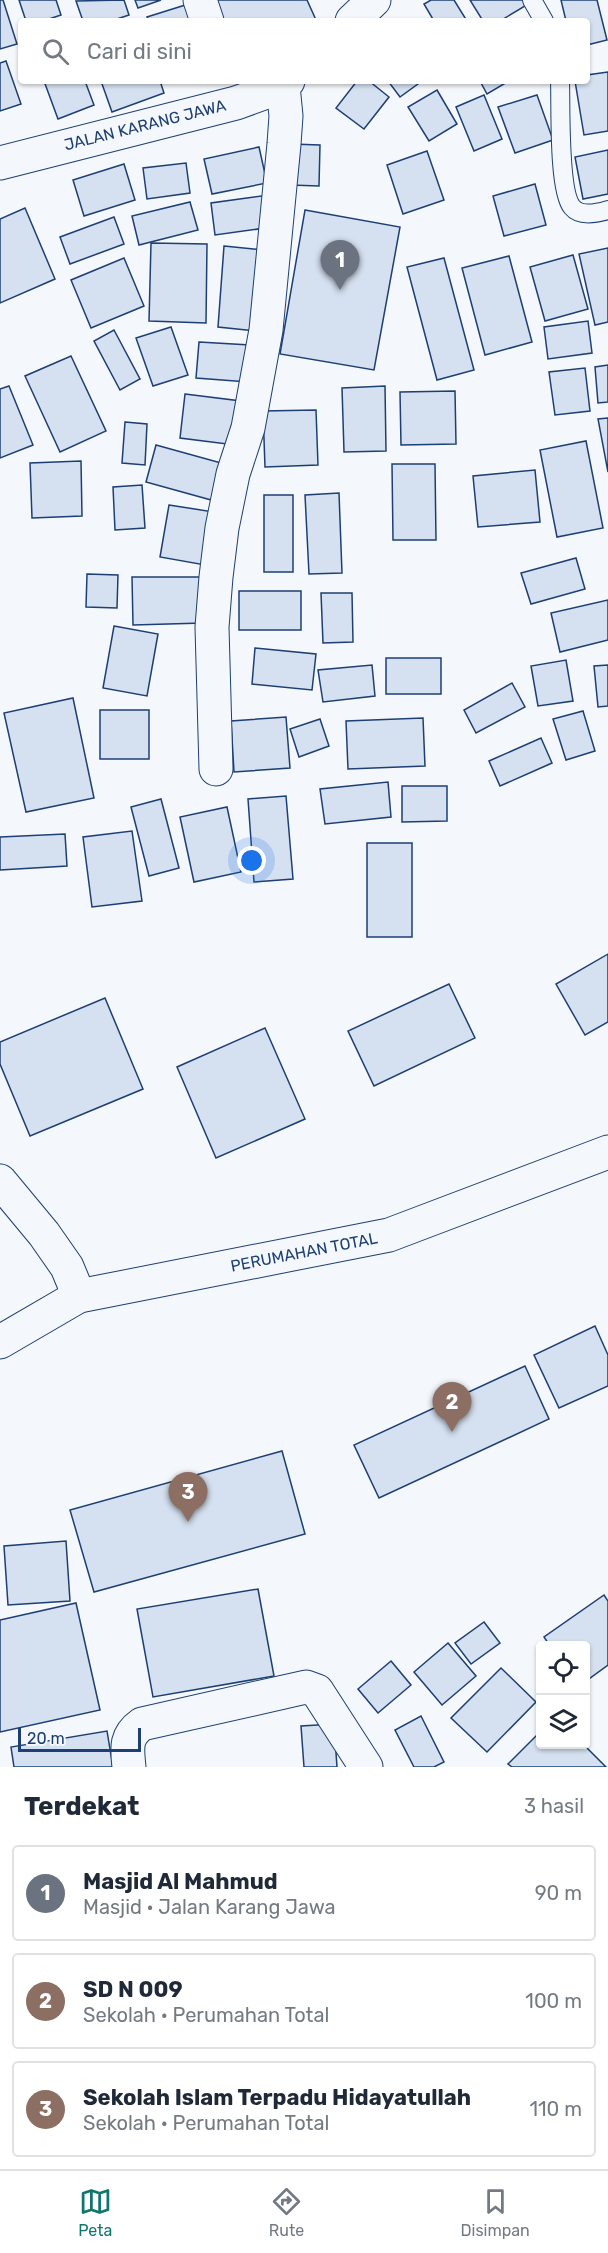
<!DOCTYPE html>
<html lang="id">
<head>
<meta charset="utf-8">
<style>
  body { margin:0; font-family:Rubik,sans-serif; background:#f2f2f3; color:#1f2937 }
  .controls { position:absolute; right:18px; bottom:18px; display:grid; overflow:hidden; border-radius:6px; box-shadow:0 2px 4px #0004 }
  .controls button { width:54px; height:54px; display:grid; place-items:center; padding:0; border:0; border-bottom:2px solid #e0e1e3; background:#fff; color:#1f2937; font:30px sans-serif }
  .scale { position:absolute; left:18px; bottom:15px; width:123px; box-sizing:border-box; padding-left:6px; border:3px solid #1d3f73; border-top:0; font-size:16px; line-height:21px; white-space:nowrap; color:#1d3f73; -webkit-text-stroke:4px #f4f7fb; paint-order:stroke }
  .you { position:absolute; left:252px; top:861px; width:21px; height:21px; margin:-15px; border:4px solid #fff; border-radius:50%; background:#1a73e8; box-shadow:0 0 0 9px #1a73e833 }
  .badge { display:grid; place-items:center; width:39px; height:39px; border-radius:50%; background:#0f766e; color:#fff; font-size:20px; font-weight:700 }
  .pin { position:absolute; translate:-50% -50px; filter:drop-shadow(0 2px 3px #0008) }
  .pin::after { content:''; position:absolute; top:32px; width:21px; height:18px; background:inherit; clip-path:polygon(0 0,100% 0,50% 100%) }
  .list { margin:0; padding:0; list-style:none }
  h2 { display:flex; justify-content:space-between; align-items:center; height:78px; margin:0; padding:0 24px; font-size:26px }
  h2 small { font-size:20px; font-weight:400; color:#747a83 }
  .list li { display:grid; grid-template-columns:39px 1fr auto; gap:18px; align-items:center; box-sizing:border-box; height:96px; margin:0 12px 12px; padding:0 12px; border:2px solid #e0e1e3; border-radius:6px }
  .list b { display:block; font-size:22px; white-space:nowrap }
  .list p { margin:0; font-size:20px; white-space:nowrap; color:#747a83 }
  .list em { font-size:20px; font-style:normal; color:#747a83 }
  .icon { flex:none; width:33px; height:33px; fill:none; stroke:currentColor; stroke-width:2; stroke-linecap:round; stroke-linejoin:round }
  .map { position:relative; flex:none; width:608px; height:1767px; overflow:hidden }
  .search { position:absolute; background:#fff; box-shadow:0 2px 4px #0004; left:18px; right:18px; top:18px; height:66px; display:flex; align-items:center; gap:15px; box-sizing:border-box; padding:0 21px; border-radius:6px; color:#747a83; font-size:22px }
  .sheet { height:402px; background:#fff }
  nav { display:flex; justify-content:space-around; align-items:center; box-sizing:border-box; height:84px; border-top:2px solid #e0e1e3; background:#fff; font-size:16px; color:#747a83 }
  nav a { display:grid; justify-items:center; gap:3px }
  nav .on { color:#0f766e }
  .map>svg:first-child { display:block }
</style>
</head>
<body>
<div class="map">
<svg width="608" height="1767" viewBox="0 0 608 1767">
  <rect width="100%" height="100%" fill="#f4f7fb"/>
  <g fill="#d5e0f0" stroke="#1d3f73" stroke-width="1.5">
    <polygon points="0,0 3,0 17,44 0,49"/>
    <polygon points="19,0 56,0 61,15 43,21 26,21"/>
    <polygon points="124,0 129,15 111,21 83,21 76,1"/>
    <polygon points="135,0 161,0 138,8"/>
    <polygon points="204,0 307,0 316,20 213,21"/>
    <polygon points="431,0 454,0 467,21 434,21 424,4"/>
    <polygon points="470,0 528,0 530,3 500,21 483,21"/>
    <polygon points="561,0 597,0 607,40 587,45 587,21 566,21"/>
    <polygon points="198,1 204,21 149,21 147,17"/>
    <polygon points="6,61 21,104 0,111 0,63"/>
    <polygon points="608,72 608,131 584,135 575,81 587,81 587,75"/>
    <polygon points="44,81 85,81 94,105 58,119"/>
    <polygon points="101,81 160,81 164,93 112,112"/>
    <polygon points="357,81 369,81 389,97 364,129 336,108"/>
    <polygon points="388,81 422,81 400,97"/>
    <polygon points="480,81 509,81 487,94"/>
    <polygon points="437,90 457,124 429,141 408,107"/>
    <polygon points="484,95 502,139 474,151 456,107"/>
    <polygon points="537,95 553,140 515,153 498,107"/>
    <polygon points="291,144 320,145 319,186 290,185"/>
    <polygon points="259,147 267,183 212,194 204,159"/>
    <polygon points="608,150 608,194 583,199 575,157"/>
    <polygon points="427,151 444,200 403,214 387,165"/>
    <polygon points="186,163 190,193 147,199 143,168"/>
    <polygon points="124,164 135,200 84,216 73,180"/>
    <polygon points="535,184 546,225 504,236 493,196"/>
    <polygon points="269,195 273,227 215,235 211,203"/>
    <polygon points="190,202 198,230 139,245 132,216"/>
    <polygon points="25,208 55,279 0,303 0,219"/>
    <polygon points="305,210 400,227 374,370 280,354"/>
    <polygon points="114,217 124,244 70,264 60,237"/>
    <polygon points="151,243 207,244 206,323 149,321"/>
    <polygon points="224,246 264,250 256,331 218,327"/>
    <polygon points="608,248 608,322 595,325 579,254"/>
    <polygon points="573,255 588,309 545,321 530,267"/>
    <polygon points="509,256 532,342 485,355 462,268"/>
    <polygon points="124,258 144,306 91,328 71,280"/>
    <polygon points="444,258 474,370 437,380 407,267"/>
    <polygon points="588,321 592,353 548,359 544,327"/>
    <polygon points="171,327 188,375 153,386 136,338"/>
    <polygon points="114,330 140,379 120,390 94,341"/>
    <polygon points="199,342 250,345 248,382 196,378"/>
    <polygon points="71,356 106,431 60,452 25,376"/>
    <polygon points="608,365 608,402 598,403 595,367"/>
    <polygon points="585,368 590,411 555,415 549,372"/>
    <polygon points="9,386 33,445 0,458 0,389"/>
    <polygon points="385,386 386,451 344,452 342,388"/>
    <polygon points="455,391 456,444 401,445 400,392"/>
    <polygon points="185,394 241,401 235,445 180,438"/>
    <polygon points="316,410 318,465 265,467 263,411"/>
    <polygon points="608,418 608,472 598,419"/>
    <polygon points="125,422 147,424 145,465 122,463"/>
    <polygon points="586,441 603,528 557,537 540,450"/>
    <polygon points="156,445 232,466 222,503 146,482"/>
    <polygon points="81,461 82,516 32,518 30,463"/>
    <polygon points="392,464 435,464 436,540 393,540"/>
    <polygon points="535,470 540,522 478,527 473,476"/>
    <polygon points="142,485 145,528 115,530 113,487"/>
    <polygon points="339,493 342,573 309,574 305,495"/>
    <rect x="264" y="495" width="29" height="77"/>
    <polygon points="169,505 214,512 205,565 160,557"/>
    <polygon points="576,558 585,589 531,604 521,573"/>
    <polygon points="87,574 118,575 117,608 86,607"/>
    <polygon points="132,577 202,577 203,623 133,625"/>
    <rect x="239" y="591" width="62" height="39"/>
    <polygon points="321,593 352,593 353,642 323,643"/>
    <polygon points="608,600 608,640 560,652 551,613"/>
    <polygon points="114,626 158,634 147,696 103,688"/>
    <polygon points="255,648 316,654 312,690 252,684"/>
    <rect x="386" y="658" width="55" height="36"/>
    <polygon points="566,660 573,701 538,706 531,666"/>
    <polygon points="372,665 375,696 323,702 318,670"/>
    <polygon points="608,665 608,706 598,707 594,666"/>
    <polygon points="512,683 525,707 476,733 464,710"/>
    <polygon points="73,698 94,798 26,812 4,713"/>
    <rect x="100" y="710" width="49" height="49"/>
    <polygon points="583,711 595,751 566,760 553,719"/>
    <polygon points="286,717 290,768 234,772 231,721"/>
    <polygon points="423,718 425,766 348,769 346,721"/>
    <polygon points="320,719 329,746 299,757 290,729"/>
    <polygon points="541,738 552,763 500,786 489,761"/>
    <polygon points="388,782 391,817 325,824 320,789"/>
    <polygon points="402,786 447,786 447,821 402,822"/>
    <polygon points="286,796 293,879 254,882 248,799"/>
    <polygon points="161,799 179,868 149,876 131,807"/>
    <polygon points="227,807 241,872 194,882 180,817"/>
    <polygon points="132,831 142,901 92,907 83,837"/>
    <polygon points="65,834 67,866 0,870 0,837"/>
    <rect x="367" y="843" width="45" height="94"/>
    <polygon points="608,954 608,1022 585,1035 556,984"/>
    <polygon points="449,984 475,1038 374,1086 348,1031"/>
    <polygon points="105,998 143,1089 30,1136 0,1064 0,1042"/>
    <polygon points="265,1028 305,1119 216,1158 177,1067"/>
    <polygon points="595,1326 608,1355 608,1386 559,1408 534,1355"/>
    <polygon points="525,1366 549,1419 379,1498 354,1445"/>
    <polygon points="282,1451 305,1534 94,1592 70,1510"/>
    <polygon points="66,1541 70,1601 8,1605 4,1546"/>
    <polygon points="258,1589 274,1676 153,1697 137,1609"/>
    <polygon points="604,1595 608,1601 608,1665 586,1681 586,1646 550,1646 544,1637"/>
    <polygon points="76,1603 100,1710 0,1732 0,1620"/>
    <polygon points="484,1622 500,1643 471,1664 455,1643"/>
    <polygon points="448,1643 476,1676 442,1705 414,1672"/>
    <polygon points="391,1661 411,1685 378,1713 358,1689"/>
    <polygon points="501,1668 536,1702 487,1752 451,1718"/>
    <polygon points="421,1716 444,1762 434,1767 414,1767 395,1730"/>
    <polygon points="334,1724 337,1767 304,1767 301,1726"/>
    <polygon points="107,1731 113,1767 14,1767 11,1747"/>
    <polygon points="540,1732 540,1744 583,1744 606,1767 512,1767 508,1764"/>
  </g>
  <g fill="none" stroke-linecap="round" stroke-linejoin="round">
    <g stroke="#1d3f73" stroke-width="20">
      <g id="service">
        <polyline points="532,0 544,21"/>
        <path d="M560,81C561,106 558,190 572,207C580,217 598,213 608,210"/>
      </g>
    </g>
    <g stroke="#1d3f73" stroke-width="35">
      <g id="minor">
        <polyline points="200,0 207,21"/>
        <polyline points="352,21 374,0"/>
        <polyline points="0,163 236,103 283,86 288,81"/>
        <polyline points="216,769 212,627 216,577 222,528 233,474 248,428 266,330 284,144 286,116 283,86"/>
        <polyline points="0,1181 44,1234 67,1267 79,1296"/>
        <polyline points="0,1342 79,1296 389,1235 608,1152"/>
        <path d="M129,1767C127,1748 125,1736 142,1724L306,1687L317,1691L366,1767"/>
      </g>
    </g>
    <use href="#service" stroke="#f4f7fb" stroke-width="18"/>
    <use href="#minor" stroke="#f4f7fb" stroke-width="33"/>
  </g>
  <g text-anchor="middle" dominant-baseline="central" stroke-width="4.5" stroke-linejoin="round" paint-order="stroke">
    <g font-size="16" fill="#1d3f73" stroke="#f4f7fb">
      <text transform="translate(145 125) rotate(-14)">JALAN KARANG JAWA</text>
      <text transform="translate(304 1252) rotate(-11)">PERUMAHAN TOTAL</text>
    </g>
  </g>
</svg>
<div class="controls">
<button><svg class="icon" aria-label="locate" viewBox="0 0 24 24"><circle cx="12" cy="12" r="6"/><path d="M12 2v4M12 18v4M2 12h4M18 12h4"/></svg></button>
<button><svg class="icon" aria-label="layers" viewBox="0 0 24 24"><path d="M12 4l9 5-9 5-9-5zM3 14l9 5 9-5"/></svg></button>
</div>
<div class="scale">20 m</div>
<div class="you"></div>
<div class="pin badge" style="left:340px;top:290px;background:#6b7280">1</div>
<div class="pin badge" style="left:452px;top:1432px;background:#8d6e63">2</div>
<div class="pin badge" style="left:188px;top:1522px;background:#8d6e63">3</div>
<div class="search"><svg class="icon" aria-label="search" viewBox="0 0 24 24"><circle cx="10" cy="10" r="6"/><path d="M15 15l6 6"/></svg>Cari di sini</div>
</div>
<section class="sheet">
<h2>Terdekat<small>3 hasil</small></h2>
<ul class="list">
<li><span class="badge" style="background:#6b7280">1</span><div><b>Masjid Al Mahmud</b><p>Masjid · Jalan Karang Jawa</p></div><em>90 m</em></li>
<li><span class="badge" style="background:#8d6e63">2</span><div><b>SD N 009</b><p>Sekolah · Perumahan Total</p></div><em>100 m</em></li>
<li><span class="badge" style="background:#8d6e63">3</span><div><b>Sekolah Islam Terpadu Hidayatullah</b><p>Sekolah · Perumahan Total</p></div><em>110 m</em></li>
</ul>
</section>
<nav>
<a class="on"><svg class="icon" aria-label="map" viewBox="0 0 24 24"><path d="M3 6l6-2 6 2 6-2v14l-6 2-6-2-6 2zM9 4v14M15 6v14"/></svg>Peta</a>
<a><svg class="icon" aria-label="directions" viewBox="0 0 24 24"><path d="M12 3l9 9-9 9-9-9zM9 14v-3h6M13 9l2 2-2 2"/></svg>Rute</a>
<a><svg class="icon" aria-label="saved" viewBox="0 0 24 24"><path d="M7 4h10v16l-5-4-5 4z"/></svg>Disimpan</a>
</nav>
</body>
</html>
